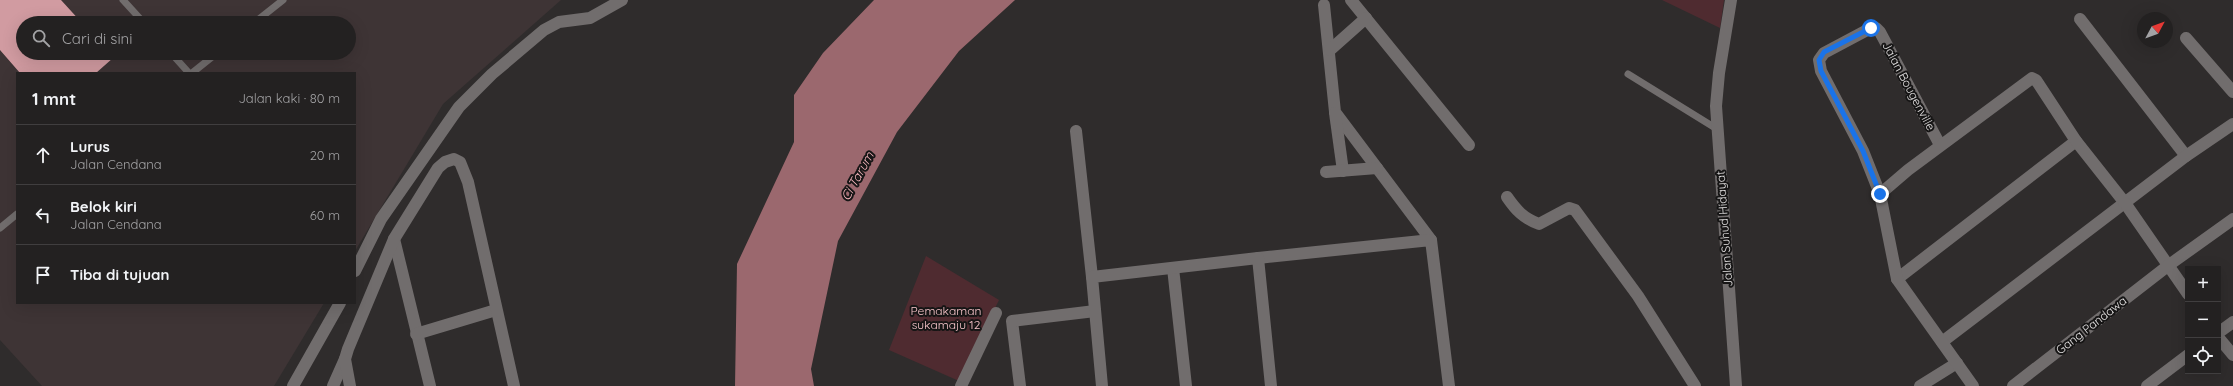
<!DOCTYPE html>
<html lang="id">
<head>
<meta charset="utf-8">
<style>
  body { margin:0; font-family:Quicksand,sans-serif; background:#2f2e2e; color:#f1f3f6 }
  .controls { position:absolute; right:12px; bottom:12px; display:grid; overflow:hidden; border-radius:0px; box-shadow:0 4px 16px #0002 }
  .controls button { width:36px; height:36px; display:grid; place-items:center; padding:0; border:0; border-bottom:1px solid #403e3f; background:#232121; color:#f1f3f6; font:20px sans-serif }
  .compass { position:absolute; left:2137px; top:12px; width:36px; height:36px; border-radius:50%; background:#232121; box-shadow:0 4px 16px #0002; rotate:49deg }
  .stop { position:absolute; width:12px; height:12px; margin:-9px; border:3px solid #1a73e8; border-radius:50%; background:#fff }
  .stop.end { background:#1a73e8; border-color:#fff; box-shadow:0 1px 4px #0008 }
  .list { margin:0; padding:0; list-style:none }
  h2 { display:flex; justify-content:space-between; align-items:center; height:52px; margin:0; padding:0 16px; font-size:17px }
  h2 small { font-size:13px; font-weight:400; color:#a3a3a5 }
  .list li { display:grid; grid-template-columns:26px 1fr auto; gap:12px; align-items:center; box-sizing:border-box; height:60px; padding:0 16px; border-top:1px solid #403e3f }
  .list b { display:block; font-size:15px; white-space:nowrap }
  .list p { margin:0; font-size:13px; white-space:nowrap; color:#a3a3a5 }
  .list em { font-size:13px; font-style:normal; color:#a3a3a5 }
  .icon { flex:none; width:22px; height:22px; fill:none; stroke:currentColor; stroke-width:2; stroke-linecap:round; stroke-linejoin:round }
  .map { position:relative; flex:none; width:2233px; height:386px; overflow:hidden }
  .search { position:absolute; background:#232121; box-shadow:0 4px 16px #0002; left:16px; top:16px; width:340px; height:44px; display:flex; align-items:center; gap:10px; box-sizing:border-box; padding:0 14px; border-radius:22px; color:#a3a3a5; font-size:15px }
  .panel { position:absolute; background:#232121; box-shadow:0 4px 16px #0002; left:16px; top:72px; width:340px; height:232px; border-radius:0px }
  .map>svg:first-child { display:block }
</style>
</head>
<body>
<div class="map">
<svg width="2233" height="386" viewBox="0 0 2233 386">
  <rect width="100%" height="100%" fill="#2f2c2c"/>
  <path fill="#3e3435" fill-rule="evenodd" d="M0,0H561L443,104L355,251V73H17V303H324L274,386H42L0,340ZM23,23H349V53H23Z"/>
  <g fill="#4f2b30">
    <polygon points="1662,0 1724,0 1720,28"/>
    <polygon points="926,256 999,300 959,381 889,350"/>
  </g>
  <polygon fill="#9b686e" points="874,0 1015,0 959,51 897,132 838,241 811,369 814,386 735,386 737,264 794,142 794,95 823,53"/>
  <polygon fill="#d19ba1" points="0,0 61,0 82,23 23,23 23,53 108,53 113,58 96,73 20,73 0,50"/>
  <g fill="none" stroke-linecap="round" stroke-linejoin="round">
    <g stroke="#716d6d" stroke-width="7">
      <polyline points="123,0 144,23"/>
      <polyline points="254,23 283,0"/>
      <polyline points="171,53 189,73"/>
      <polyline points="192,73 217,53"/>
      <polyline points="1628,74 1717,129"/>
      <polyline points="0,228 17,214"/>
    </g>
    <g stroke="#716d6d" stroke-width="12">
      <polyline points="1351,0 1469,145"/>
      <polyline points="1324,5 1335,112 1431,240"/>
      <polyline points="2080,19 2186,156"/>
      <polyline points="2186,38 2233,92"/>
      <polyline points="1330,50 1366,18"/>
      <polyline points="1335,113 1343,171"/>
      <polyline points="1076,131 1092,277"/>
      <polyline points="1326,172 1377,168"/>
      <polyline points="1880,194 1863,151 1821,71 1819,60 1824,53 1871,28 1876,28 1880,32 1940,145"/>
      <path d="M1507,197C1516,210 1523,218 1539,224L1569,208L1575,210L1638,296L1695,386"/>
      <polyline points="394,239 430,386"/>
      <polyline points="1258,258 1431,240 1449,386"/>
      <polyline points="1173,268 1186,386"/>
      <polyline points="355,271 381,219 459,107 492,74 544,30 559,22 590,18 622,0"/>
      <polyline points="1897,279 2076,141"/>
      <polyline points="2218,333 2233,322"/>
      <polyline points="416,334 496,310"/>
      <polyline points="2218,337 2233,355"/>
      <polyline points="1942,342 2186,156 2233,124"/>
      <polyline points="293,386 340,303"/>
      <polyline points="333,386 345,359"/>
      <polyline points="350,386 345,359 348,349 394,239 438,168 445,162 454,159 460,162 468,182 514,386"/>
      <polyline points="961,386 996,313"/>
      <polyline points="1020,386 1012,321 1095,311"/>
      <polyline points="1102,386 1092,277 1258,258 1271,386"/>
      <polyline points="1920,386 1957,363"/>
      <polyline points="1973,386 1897,279 1880,194 1908,170 2032,78 2036,80 2076,141 2125,203 2188,294"/>
      <polyline points="2013,386 2169,265 2233,219"/>
      <polyline points="2147,386 2188,355"/>
    </g>
    <polyline stroke="#716d6d" stroke-width="12" points="1731,0 1719,73 1716,106 1736,386"/>
  </g>
  <g fill="none" stroke-linecap="round" stroke-linejoin="round">
    <polyline stroke="#1a73e8" stroke-width="5" points="1871,28 1824,52 1819,60 1821,71 1863,151 1880,194"/>
  </g>
  <g text-anchor="middle" dominant-baseline="central" stroke-width="4" stroke-linejoin="round" paint-order="stroke">
    <g font-size="12" fill="#e4e2e2" stroke="#161515">
      <text transform="translate(1909 86) rotate(62)">Jalan Bougenville</text>
      <text transform="translate(1724 229) rotate(-94)">Jalan Suhud Hidayat</text>
      <text transform="translate(2091 325) rotate(-38)">Gang Pandawa</text>
    </g>
    <g font-size="12" fill="#f7c5ca" stroke="#161515">
      <text x="946" y="310">Pemakaman<tspan x="946" dy="14">sukamaju 12</tspan></text>
    </g>
    <g font-size="13" font-style="italic" fill="#fbbac1" stroke="#161515">
      <text transform="translate(857 176) rotate(-61)">Ci Tarum</text>
    </g>
  </g>
</svg>
<div class="controls">
<button>+</button>
<button>−</button>
<button><svg class="icon" aria-label="locate" viewBox="0 0 24 24"><circle cx="12" cy="12" r="6"/><path d="M12 2v4M12 18v4M2 12h4M18 12h4"/></svg></button>
</div>
<svg class="compass" viewBox="-18 -18 36 36"><path d="M0-13l5 13h-10z" fill="#e53935"/><path d="M0 13l5-13h-10z" fill="#a3a3a5"/></svg>
<div class="stop" style="left:1871px;top:28px"></div>
<div class="stop end" style="left:1880px;top:194px"></div>
<div class="search"><svg class="icon" aria-label="search" viewBox="0 0 24 24"><circle cx="10" cy="10" r="6"/><path d="M15 15l6 6"/></svg>Cari di sini</div>
<section class="panel">
<h2>1 mnt<small>Jalan kaki · 80 m</small></h2>
<ul class="list">
<li><svg class="icon" aria-label="ahead" viewBox="0 0 24 24"><path d="M12 20V5M6 11l6-6 6 6"/></svg><div><b>Lurus</b><p>Jalan Cendana</p></div><em>20 m</em></li>
<li><svg class="icon" aria-label="left" viewBox="0 0 24 24"><path d="M17 20v-9H6M10 6l-5 5 5 5"/></svg><div><b>Belok kiri</b><p>Jalan Cendana</p></div><em>60 m</em></li>
<li><svg class="icon" aria-label="arrive" viewBox="0 0 24 24"><path d="M6 21V4h12l-3 4 3 4H6"/></svg><div><b>Tiba di tujuan</b></div></li>
</ul>
</section>
</div>
</body>
</html>
